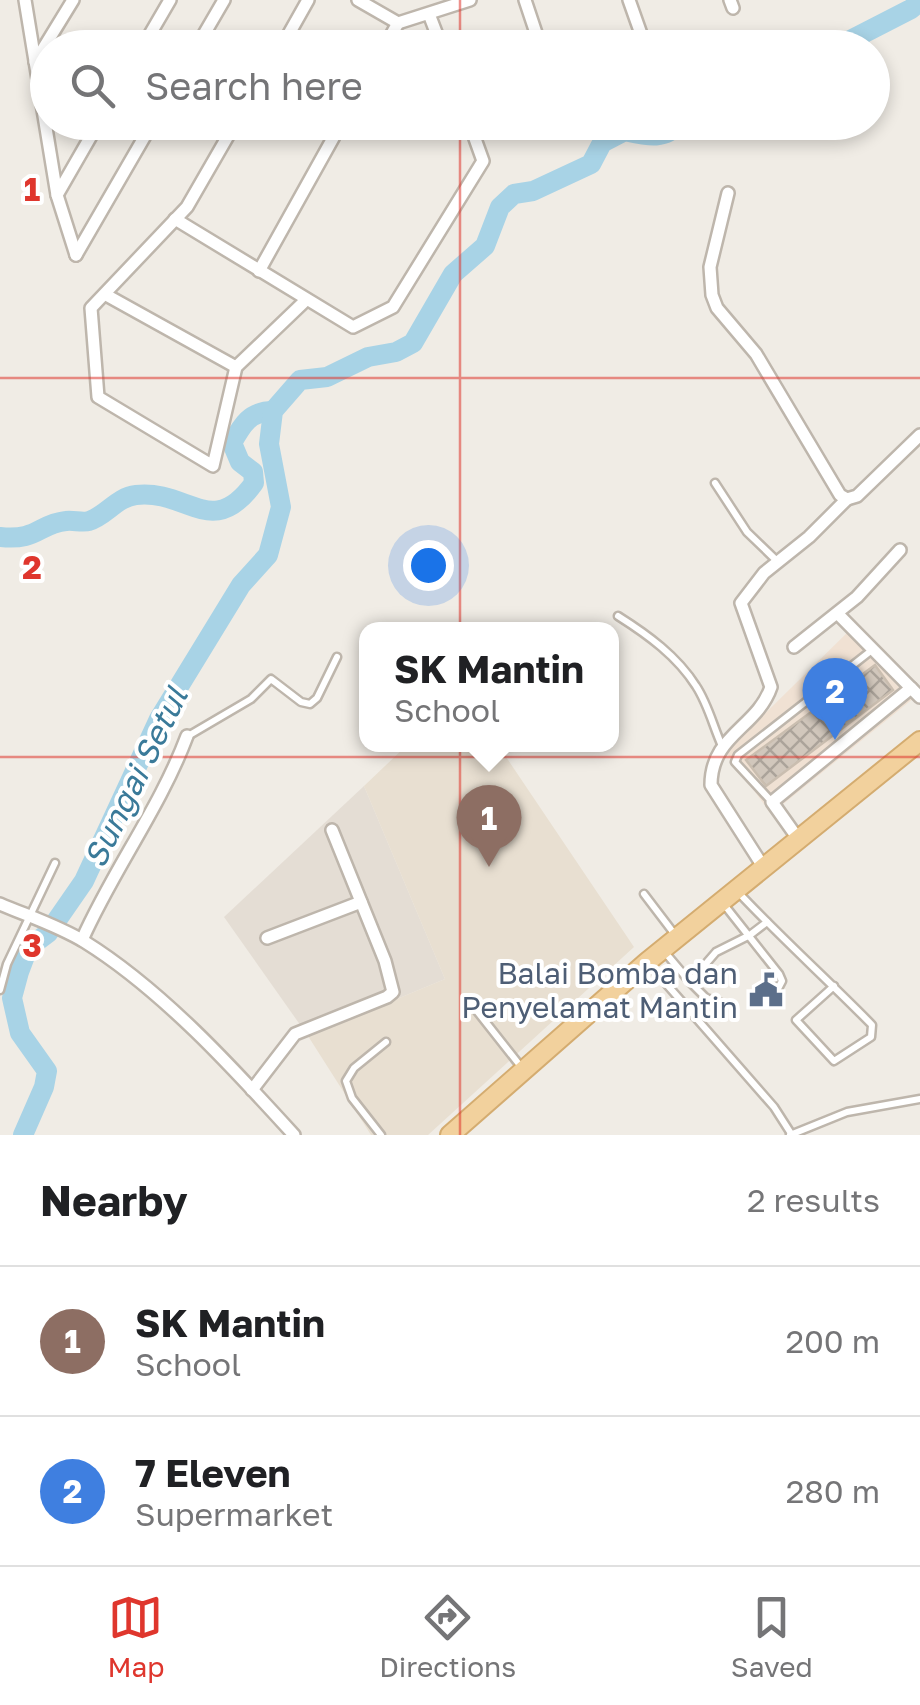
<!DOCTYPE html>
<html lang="en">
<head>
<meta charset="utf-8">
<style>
  body { margin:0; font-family:"Golos Text",sans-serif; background:#f6f6f6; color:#202124 }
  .you { position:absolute; left:428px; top:565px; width:35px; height:35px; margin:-25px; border:8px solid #fff; border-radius:50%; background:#1a73e8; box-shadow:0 0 0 15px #1a73e833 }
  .badge { display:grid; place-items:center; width:65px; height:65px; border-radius:50%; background:#df362d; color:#fff; font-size:32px; font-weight:700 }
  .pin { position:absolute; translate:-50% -82px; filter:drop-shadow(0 2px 5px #0008) }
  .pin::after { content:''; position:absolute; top:52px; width:35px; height:30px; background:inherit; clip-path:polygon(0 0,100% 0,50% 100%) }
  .popup { position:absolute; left:359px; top:622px; width:260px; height:130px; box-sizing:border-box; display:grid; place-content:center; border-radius:20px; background:#fff; filter:drop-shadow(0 2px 8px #0005); font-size:32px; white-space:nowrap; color:#757577 }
  .popup b { font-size:38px; color:#202124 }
  .popup::after { content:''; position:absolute; left:50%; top:100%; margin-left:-20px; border:20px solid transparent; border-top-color:#fff }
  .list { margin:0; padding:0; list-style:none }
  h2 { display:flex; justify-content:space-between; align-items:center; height:130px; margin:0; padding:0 40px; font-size:42px }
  h2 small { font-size:32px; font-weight:400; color:#757577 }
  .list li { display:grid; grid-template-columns:65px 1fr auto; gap:30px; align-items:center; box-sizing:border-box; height:150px; padding:0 40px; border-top:2px solid #e0e0e0 }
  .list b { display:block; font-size:38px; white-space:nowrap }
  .list p { margin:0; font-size:32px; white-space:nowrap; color:#757577 }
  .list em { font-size:32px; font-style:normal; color:#757577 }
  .icon { flex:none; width:55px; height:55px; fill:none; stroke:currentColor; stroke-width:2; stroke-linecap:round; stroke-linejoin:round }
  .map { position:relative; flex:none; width:920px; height:1135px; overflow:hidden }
  .search { position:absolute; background:#fff; box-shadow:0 5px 15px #0003; left:30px; right:30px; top:30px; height:110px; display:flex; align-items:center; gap:25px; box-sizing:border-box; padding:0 35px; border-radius:55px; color:#757577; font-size:38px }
  .sheet { height:430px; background:#fff }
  nav { display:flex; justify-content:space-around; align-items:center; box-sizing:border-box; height:140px; border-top:2px solid #e0e0e0; background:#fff; font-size:28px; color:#757577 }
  nav a { display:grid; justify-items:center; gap:5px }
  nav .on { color:#df362d }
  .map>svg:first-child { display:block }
</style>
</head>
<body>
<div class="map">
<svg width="920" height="1135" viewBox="0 0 920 1135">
  <defs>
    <pattern id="building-cross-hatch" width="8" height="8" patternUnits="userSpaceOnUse" patternTransform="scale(2.5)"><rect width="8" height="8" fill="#d1c7bc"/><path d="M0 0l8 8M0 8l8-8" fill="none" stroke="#aba39a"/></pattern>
  </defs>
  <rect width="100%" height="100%" fill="#f0ece5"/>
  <polygon fill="#e4ddd4" points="364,786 445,979 308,1036 224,917"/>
  <polygon fill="#f0e1d3" points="856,624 920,689 920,693 771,814 726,752"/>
  <polygon fill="#e8dfd1" points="407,745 498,745 634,947 428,1135 371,1135 308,1036 445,979 364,786"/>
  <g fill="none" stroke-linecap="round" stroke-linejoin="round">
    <g stroke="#a8d3e6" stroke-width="20">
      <polyline points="835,48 911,9 920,1"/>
      <path d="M0,537C38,541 38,524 66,521C73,520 83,523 89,521C106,516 117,497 136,495C188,489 212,541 254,483L253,472L240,462L232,443C242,425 250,411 273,411"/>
      <path d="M23,1135L44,1087L47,1071L20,1033L12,998L19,972L28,948L48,933L84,881L159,719L241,585L268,555L281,507L269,444L273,411L300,380L327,377L368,357L396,352L413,343L453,274L485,246L500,207L514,194L533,191L591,164L602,143L625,131C647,136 664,141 681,122"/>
    </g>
  </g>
  <polygon fill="url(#building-cross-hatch)" stroke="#cabeb0" stroke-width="2.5" points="875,665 893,690 766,786 746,760"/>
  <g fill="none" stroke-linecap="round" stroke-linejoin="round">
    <g stroke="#beb6ac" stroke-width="11">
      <g id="service">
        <polyline points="715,483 747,532 777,561"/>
        <path d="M618,616C648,635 677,656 696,686C708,704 713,726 722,746"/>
        <polyline points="188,736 251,699 271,679 301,702 310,704 317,698 337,657"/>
        <polyline points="772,802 735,762 738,755 872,650"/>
        <path d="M738,892C781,938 828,980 872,1025L871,1037L834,1061L796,1020L834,986"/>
        <polyline points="644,894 676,936"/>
        <polyline points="722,902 779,974 782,981 772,1000"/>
        <polyline points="663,950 690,982 716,952 750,935 767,922"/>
        <polyline points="648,963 774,1107 792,1135"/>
        <polyline points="690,982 706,998 721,1003"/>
        <polyline points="0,990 7,964 55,863"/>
        <polyline points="473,1006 522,1068"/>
        <polyline points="381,1135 352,1098 346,1081 354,1068 386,1042"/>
        <polyline points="790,1135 847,1112 920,1099"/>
      </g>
    </g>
    <g stroke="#beb6ac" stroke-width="16">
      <g id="minor">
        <polyline points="25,0 57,195 76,255"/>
        <polyline points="358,0 398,23 470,0"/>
        <polyline points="525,0 541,48"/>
        <polyline points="629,0 646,48"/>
        <polyline points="730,0 733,8"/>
        <polyline points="429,14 442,48"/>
        <polyline points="142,48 170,0"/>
        <polyline points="196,48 224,0"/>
        <polyline points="281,48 308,0"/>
        <polyline points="384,48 398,23"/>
        <polyline points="35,62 73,0"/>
        <polyline points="236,122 187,207 91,308 98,397 213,466 236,367 306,300"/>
        <polyline points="728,193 710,267 712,295 717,308 756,354 840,495 847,499 857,496 920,435"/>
        <polyline points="57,195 99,122"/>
        <polyline points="175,219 353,327 393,307 483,161 469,122"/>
        <polyline points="76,255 153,122"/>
        <polyline points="259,271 342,122"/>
        <polyline points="108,296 236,367"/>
        <polyline points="838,614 911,688"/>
        <polyline points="794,647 857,597 900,550"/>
        <polyline points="799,840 772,802 911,688 920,697"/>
        <path d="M764,868L711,785C711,735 757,728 771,687L741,603L764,573L809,537L847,499"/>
        <path d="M0,904C28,916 59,926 85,942C162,990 233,1068 294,1135"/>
        <polyline points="267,938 361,902"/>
        <path d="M82,940C113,870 160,808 187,736"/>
        <polyline points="252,1090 295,1034 387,997 393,992 385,961 332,830"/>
      </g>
    </g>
    <g stroke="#d4ac70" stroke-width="22">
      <polyline id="primary" points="450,1135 647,962 920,741"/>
    </g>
    <use href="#service" stroke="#fff" stroke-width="6"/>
    <use href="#minor" stroke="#fff" stroke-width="11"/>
    <use href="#primary" stroke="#f2d19d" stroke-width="18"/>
  </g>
  <path fill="none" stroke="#df362d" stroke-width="2.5" stroke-opacity="0.55" d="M460,0V48M460,122V1135M0,378H920M0,757H920"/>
  <defs>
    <g id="civic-bare" transform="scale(2.7)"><path d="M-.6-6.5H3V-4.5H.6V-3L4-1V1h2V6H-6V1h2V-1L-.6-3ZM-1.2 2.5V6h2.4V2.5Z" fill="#5c6f8a" stroke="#fff" stroke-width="2.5" paint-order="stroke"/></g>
  </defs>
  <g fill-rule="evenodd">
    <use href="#civic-bare" x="766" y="990"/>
  </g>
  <g text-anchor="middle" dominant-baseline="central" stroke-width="8" stroke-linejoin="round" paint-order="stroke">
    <g font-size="30" fill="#4e5e75" stroke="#fff" text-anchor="end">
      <text x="738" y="973">Balai Bomba dan<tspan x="738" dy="34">Penyelamat Mantin</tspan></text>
    </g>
    <g font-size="32" font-style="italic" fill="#3a7a99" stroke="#fff">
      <text transform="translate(135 777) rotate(-64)">Sungai Setul</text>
    </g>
  </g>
  <g font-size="32" text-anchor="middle" font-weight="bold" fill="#df362d" stroke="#fff" stroke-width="8" stroke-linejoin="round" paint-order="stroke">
    <text x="32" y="201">1</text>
    <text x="32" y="579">2</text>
    <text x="32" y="957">3</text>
  </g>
</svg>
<div class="you"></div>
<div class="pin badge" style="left:489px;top:867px;background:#8d6e63">1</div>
<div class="popup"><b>SK Mantin</b>School</div>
<div class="pin badge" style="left:835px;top:740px;background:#3f7fe0">2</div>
<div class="search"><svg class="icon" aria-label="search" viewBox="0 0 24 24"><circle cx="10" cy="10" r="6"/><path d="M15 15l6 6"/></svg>Search here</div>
</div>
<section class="sheet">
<h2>Nearby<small>2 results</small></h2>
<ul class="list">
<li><span class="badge" style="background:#8d6e63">1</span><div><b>SK Mantin</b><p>School</p></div><em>200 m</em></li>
<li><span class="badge" style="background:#3f7fe0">2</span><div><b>7 Eleven</b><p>Supermarket</p></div><em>280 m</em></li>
</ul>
</section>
<nav>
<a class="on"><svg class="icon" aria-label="map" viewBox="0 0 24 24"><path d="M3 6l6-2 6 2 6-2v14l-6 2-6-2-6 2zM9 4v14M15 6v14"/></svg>Map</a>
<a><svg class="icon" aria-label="directions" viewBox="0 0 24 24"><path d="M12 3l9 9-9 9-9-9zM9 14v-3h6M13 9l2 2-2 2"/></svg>Directions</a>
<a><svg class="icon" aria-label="saved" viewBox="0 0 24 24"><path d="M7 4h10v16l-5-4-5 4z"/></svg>Saved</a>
</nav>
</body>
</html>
